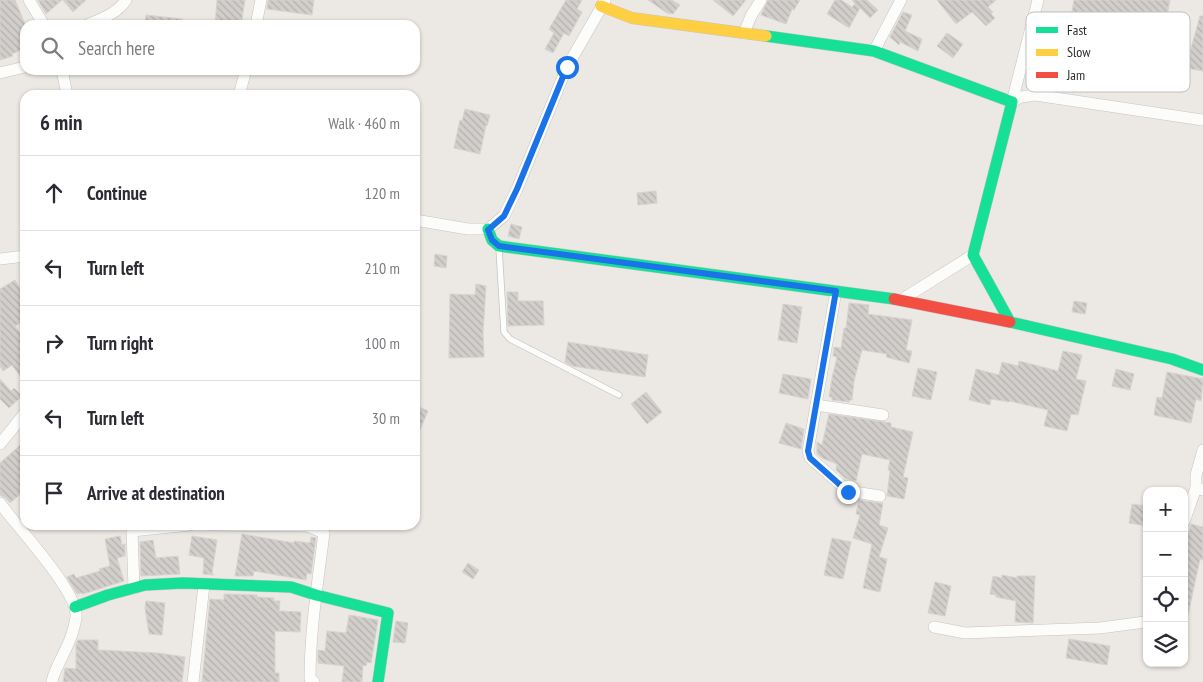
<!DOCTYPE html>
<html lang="en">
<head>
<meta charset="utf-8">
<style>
  body { margin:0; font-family:"PT Sans Narrow",sans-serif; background:#f7f7f7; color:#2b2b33 }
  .controls { position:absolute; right:15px; bottom:15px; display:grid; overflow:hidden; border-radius:10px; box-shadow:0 1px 4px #0004 }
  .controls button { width:45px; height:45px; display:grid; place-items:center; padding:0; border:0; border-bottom:1px solid #e1e1e2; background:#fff; color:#2b2b33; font:25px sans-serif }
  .stop { position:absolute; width:15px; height:15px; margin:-11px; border:4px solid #1a73e8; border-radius:50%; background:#fff }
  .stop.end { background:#1a73e8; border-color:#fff; box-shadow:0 1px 5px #0008 }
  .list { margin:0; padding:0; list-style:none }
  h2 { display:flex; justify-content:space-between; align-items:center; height:65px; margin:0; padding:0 20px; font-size:21px }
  h2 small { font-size:16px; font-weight:400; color:#7c7c81 }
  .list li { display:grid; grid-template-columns:32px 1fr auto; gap:15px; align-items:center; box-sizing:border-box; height:75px; padding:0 20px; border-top:1px solid #e1e1e2 }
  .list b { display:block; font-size:19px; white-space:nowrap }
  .list em { font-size:16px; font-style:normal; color:#7c7c81 }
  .icon { flex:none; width:28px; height:28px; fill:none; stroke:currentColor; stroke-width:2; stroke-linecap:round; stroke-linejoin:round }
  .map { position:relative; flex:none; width:1203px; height:682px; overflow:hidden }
  .search { position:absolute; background:#fff; box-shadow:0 1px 4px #0004; left:20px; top:20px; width:400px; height:55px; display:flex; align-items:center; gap:12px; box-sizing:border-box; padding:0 18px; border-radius:15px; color:#7c7c81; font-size:19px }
  .panel { position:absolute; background:#fff; box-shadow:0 1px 4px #0004; left:20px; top:90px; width:400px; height:440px; border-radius:15px }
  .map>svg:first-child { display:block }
</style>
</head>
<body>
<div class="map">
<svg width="1203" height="682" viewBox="0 0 1203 682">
  <defs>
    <pattern id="building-back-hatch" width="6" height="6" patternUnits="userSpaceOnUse" patternTransform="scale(1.25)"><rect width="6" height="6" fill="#d1cecb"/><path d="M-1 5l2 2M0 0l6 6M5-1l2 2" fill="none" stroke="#b4b1af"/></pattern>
  </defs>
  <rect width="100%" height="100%" fill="#ece8e4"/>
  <g fill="url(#building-back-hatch)" stroke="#d7d4d0">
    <polygon points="0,0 15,0 25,24 25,48 12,54 13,56 0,60"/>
    <polygon points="38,0 62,0 46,14"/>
    <polygon points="63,0 86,0 73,12"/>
    <polygon points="217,0 245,0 241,25 215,25"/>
    <polygon points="268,0 314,0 312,15 267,9"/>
    <polygon points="566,0 582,0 577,9 582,12 569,36 564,33 553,53 545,49 554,33 549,29"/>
    <polygon points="648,0 672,0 680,5 673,14 667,13"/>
    <polygon points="713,0 746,0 733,16"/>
    <polygon points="768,0 800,0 794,10 792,9 786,24 761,15"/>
    <polygon points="835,0 841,0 852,7 855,4 852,0 867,0 878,10 870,18 860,8 849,28 827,14"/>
    <polygon points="937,0 996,0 988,7 993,12 991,14 995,18 986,26 972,12 956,24"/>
    <polygon points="1074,0 1170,0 1162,42 1123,32 1116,67 1089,62 1086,73 1030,62 1041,18 1045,19 1045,21 1069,28"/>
    <polygon points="903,12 912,15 905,31 922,39 918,51 900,42 899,45 890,37"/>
    <polygon points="146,15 182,19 181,25 145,25"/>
    <polygon points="1200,16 1203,16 1203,71 1185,68 1188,51 1190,52"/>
    <polygon points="947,33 963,44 953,58 937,46"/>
    <polygon points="465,109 490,115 487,126 486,125 480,154 454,148 458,129 460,120 462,121"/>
    <polygon points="656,191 657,203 638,205 637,193"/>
    <polygon points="511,224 522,227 519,239 508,236"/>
    <polygon points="435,254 447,256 446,268 434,266"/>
    <polygon points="15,280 25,298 25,320 15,326 25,340 25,383 12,365 3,371 0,366 0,289"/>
    <polygon points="476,284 486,286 483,333 484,357 449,358 450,294 475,295"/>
    <polygon points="507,292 518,292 518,301 543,301 544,325 508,326"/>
    <polygon points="1074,301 1087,303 1085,314 1072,312"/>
    <polygon points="849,303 869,305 868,314 912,320 906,350 912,351 909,363 886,357 887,354 862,350 854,381 852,400 850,400 849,402 832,400 832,397 829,397 832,378 837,357 833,356 834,347 841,348 844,328 846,328"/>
    <polygon points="783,304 802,307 797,343 778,340"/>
    <polygon points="568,342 648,355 645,377 572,366 565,362"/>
    <polygon points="1063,351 1082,355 1076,379 1086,381 1078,415 1071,414 1067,431 1044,426 1048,410 1009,401 1009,402 991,399 990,405 969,400 976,369 999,375 1002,362 1018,366 1019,361 1058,371"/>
    <polygon points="918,368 937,372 931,400 912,396"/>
    <polygon points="1116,369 1134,374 1130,390 1112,386"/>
    <polygon points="1167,372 1203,379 1201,401 1196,399 1191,423 1154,415 1157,397 1162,398"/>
    <polygon points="783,374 811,379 808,399 779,393"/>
    <polygon points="0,379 11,391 14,388 22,396 9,408 0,399"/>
    <polygon points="646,392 662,412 647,424 631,404"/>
    <polygon points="415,405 428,411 415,441"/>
    <polygon points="829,414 891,423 891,427 913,432 903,477 908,478 904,499 887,496 890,470 888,470 890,460 862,454 856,481 845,478 836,470 837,464 822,458 817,454 817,442 822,445"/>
    <polygon points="786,423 804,429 801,449 779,443"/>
    <polygon points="25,441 25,490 10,503 6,498 0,495 0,463"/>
    <polygon points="859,500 879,503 883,503 879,525 888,528 879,557 887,559 880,592 863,588 872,544 853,538 860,515 856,514"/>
    <polygon points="1132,504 1147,506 1147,526 1129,523"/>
    <polygon points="1191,524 1203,527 1203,560 1200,559 1188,615 1184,615 1184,551"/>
    <polygon points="242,534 294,543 294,541 310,543 311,537 316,538 311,574 307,573 306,580 254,571 253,576 235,576"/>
    <polygon points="120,536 122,545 125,544 125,556 117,558 124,581 83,594 82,593 77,594 67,577 74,574 76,578 100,571 99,569 110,566 105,539"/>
    <polygon points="192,536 217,540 212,573 214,575 203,574 204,558 189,555"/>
    <polygon points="832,538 851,542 843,579 824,575"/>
    <polygon points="153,540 156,558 178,556 180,574 141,576 140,542"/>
    <polygon points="468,563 479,570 473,579 462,572"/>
    <polygon points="1002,575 1017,578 1017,576 1035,576 1033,623 1015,622 1016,601 996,597 996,595 990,594 993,576 1002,578"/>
    <polygon points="935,582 951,586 945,616 928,613"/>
    <polygon points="224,594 257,595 257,597 274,598 274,601 280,601 279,611 301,612 300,632 275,631 275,673 279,673 279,682 202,682 210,599 224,600"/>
    <polygon points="146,601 165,603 162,635 149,634 145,608"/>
    <polygon points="349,615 378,620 371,663 367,662 366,666 363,665 362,682 342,682 344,666 318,663 318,650 325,651 327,631 346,633"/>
    <polygon points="396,621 408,623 405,643 393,642"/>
    <polygon points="1069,639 1110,646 1107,665 1066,658"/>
    <polygon points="78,640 98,640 98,650 158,653 185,657 182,682 63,682 65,668 76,669 76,644"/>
  </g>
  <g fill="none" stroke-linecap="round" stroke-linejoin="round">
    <g stroke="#c5c4c5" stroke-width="7">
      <polyline id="lane" points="499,248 504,332 510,339 619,395"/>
    </g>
    <g stroke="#c5c4c5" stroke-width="12">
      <g id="street">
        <polyline points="29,0 44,25"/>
        <polyline points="1038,0 1012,102 1021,97 1035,95 1203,120"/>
        <path d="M87,25C101,19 118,13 126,0"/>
        <polyline points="256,25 261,0"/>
        <polyline points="744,33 751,16 761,0"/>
        <polyline points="874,51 901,0"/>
        <polyline points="62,70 67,95"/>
        <polyline points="0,73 25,67"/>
        <polyline points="239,95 246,70"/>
        <polyline points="415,220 468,229 488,229 504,216 517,189 567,67 605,1"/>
        <polyline points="0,259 25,256"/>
        <polyline points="836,291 808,451 810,458 848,491 880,496"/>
        <polyline points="901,300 973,255"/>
        <polyline points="816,405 883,415"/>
        <polyline points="0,444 25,413"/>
        <polyline points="1203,450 1196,475 1196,488 1203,490"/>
        <path d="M0,503C16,526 79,592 76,617C74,633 67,647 60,661C57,668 53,674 52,682"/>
        <polyline points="1184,522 1196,488"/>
        <path d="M212,525L307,526L324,533C318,581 310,630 310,679L314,682"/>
        <polyline points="134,588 132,531 190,525"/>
        <polyline points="934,627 965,633 1100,628 1145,622 1147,620"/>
        <polyline points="193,682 204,585"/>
      </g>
    </g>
    <g stroke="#c5c4c5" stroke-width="12">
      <g id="fast">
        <polyline points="766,36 874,51 1012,102 973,255 1010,322 1172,359 1203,370"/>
        <polyline points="488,229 492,240 499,246 894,299"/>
        <polyline points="75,607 108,595 145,585 183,583 291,587 316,595 388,613 378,682"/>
      </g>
    </g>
    <g stroke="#c5c4c5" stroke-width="12">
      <polyline id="slow" points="601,6 632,18 766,36"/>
    </g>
    <g stroke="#c5c4c5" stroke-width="12">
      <polyline id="jam" points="894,299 1010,322"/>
    </g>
    <use href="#lane" stroke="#fcfcfb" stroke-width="5.5"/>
    <use href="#street" stroke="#fcfcfb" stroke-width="11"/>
    <use href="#fast" stroke="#16e098" stroke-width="11"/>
    <use href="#slow" stroke="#ffcf43" stroke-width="11"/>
    <use href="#jam" stroke="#f24e42" stroke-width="11"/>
  </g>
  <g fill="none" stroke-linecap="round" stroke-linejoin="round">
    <polyline stroke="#1a73e8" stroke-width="6" points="567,67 517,189 504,216 488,230 492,240 499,246 836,291 808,451 810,458 848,492"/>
  </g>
  <rect x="1026" y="12" width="164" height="80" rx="8" fill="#fff" stroke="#c0c0c0" stroke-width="1"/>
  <rect x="1036" y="27" width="22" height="6" fill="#16e098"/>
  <rect x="1036" y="49" width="22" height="7" fill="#ffcf43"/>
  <rect x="1036" y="72" width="22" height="6" fill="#f24e42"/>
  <g font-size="14" fill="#2e2e2e">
    <text x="1067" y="35">Fast</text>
    <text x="1067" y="57">Slow</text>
    <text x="1067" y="80">Jam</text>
  </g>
</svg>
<div class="controls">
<button>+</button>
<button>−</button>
<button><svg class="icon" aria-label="locate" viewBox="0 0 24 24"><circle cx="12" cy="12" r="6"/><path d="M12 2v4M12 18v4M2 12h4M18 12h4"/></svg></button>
<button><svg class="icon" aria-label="layers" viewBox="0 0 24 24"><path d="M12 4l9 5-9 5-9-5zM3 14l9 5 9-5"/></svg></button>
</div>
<div class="stop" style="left:567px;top:67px"></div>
<div class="stop end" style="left:848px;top:492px"></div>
<div class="search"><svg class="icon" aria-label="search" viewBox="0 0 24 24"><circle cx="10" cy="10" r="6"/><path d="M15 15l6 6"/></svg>Search here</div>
<section class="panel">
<h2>6 min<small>Walk · 460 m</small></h2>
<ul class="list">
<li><svg class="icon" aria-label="ahead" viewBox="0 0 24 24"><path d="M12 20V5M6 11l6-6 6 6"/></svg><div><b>Continue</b></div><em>120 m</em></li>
<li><svg class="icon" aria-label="left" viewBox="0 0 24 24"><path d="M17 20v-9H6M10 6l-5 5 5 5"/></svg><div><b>Turn left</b></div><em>210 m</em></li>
<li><svg class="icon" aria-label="right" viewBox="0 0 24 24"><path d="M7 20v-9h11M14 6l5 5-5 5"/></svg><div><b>Turn right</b></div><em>100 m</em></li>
<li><svg class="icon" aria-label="left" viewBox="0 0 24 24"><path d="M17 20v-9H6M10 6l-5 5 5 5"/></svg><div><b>Turn left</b></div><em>30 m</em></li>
<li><svg class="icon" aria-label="arrive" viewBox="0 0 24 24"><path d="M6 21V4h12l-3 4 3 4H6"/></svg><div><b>Arrive at destination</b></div></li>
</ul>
</section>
</div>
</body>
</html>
